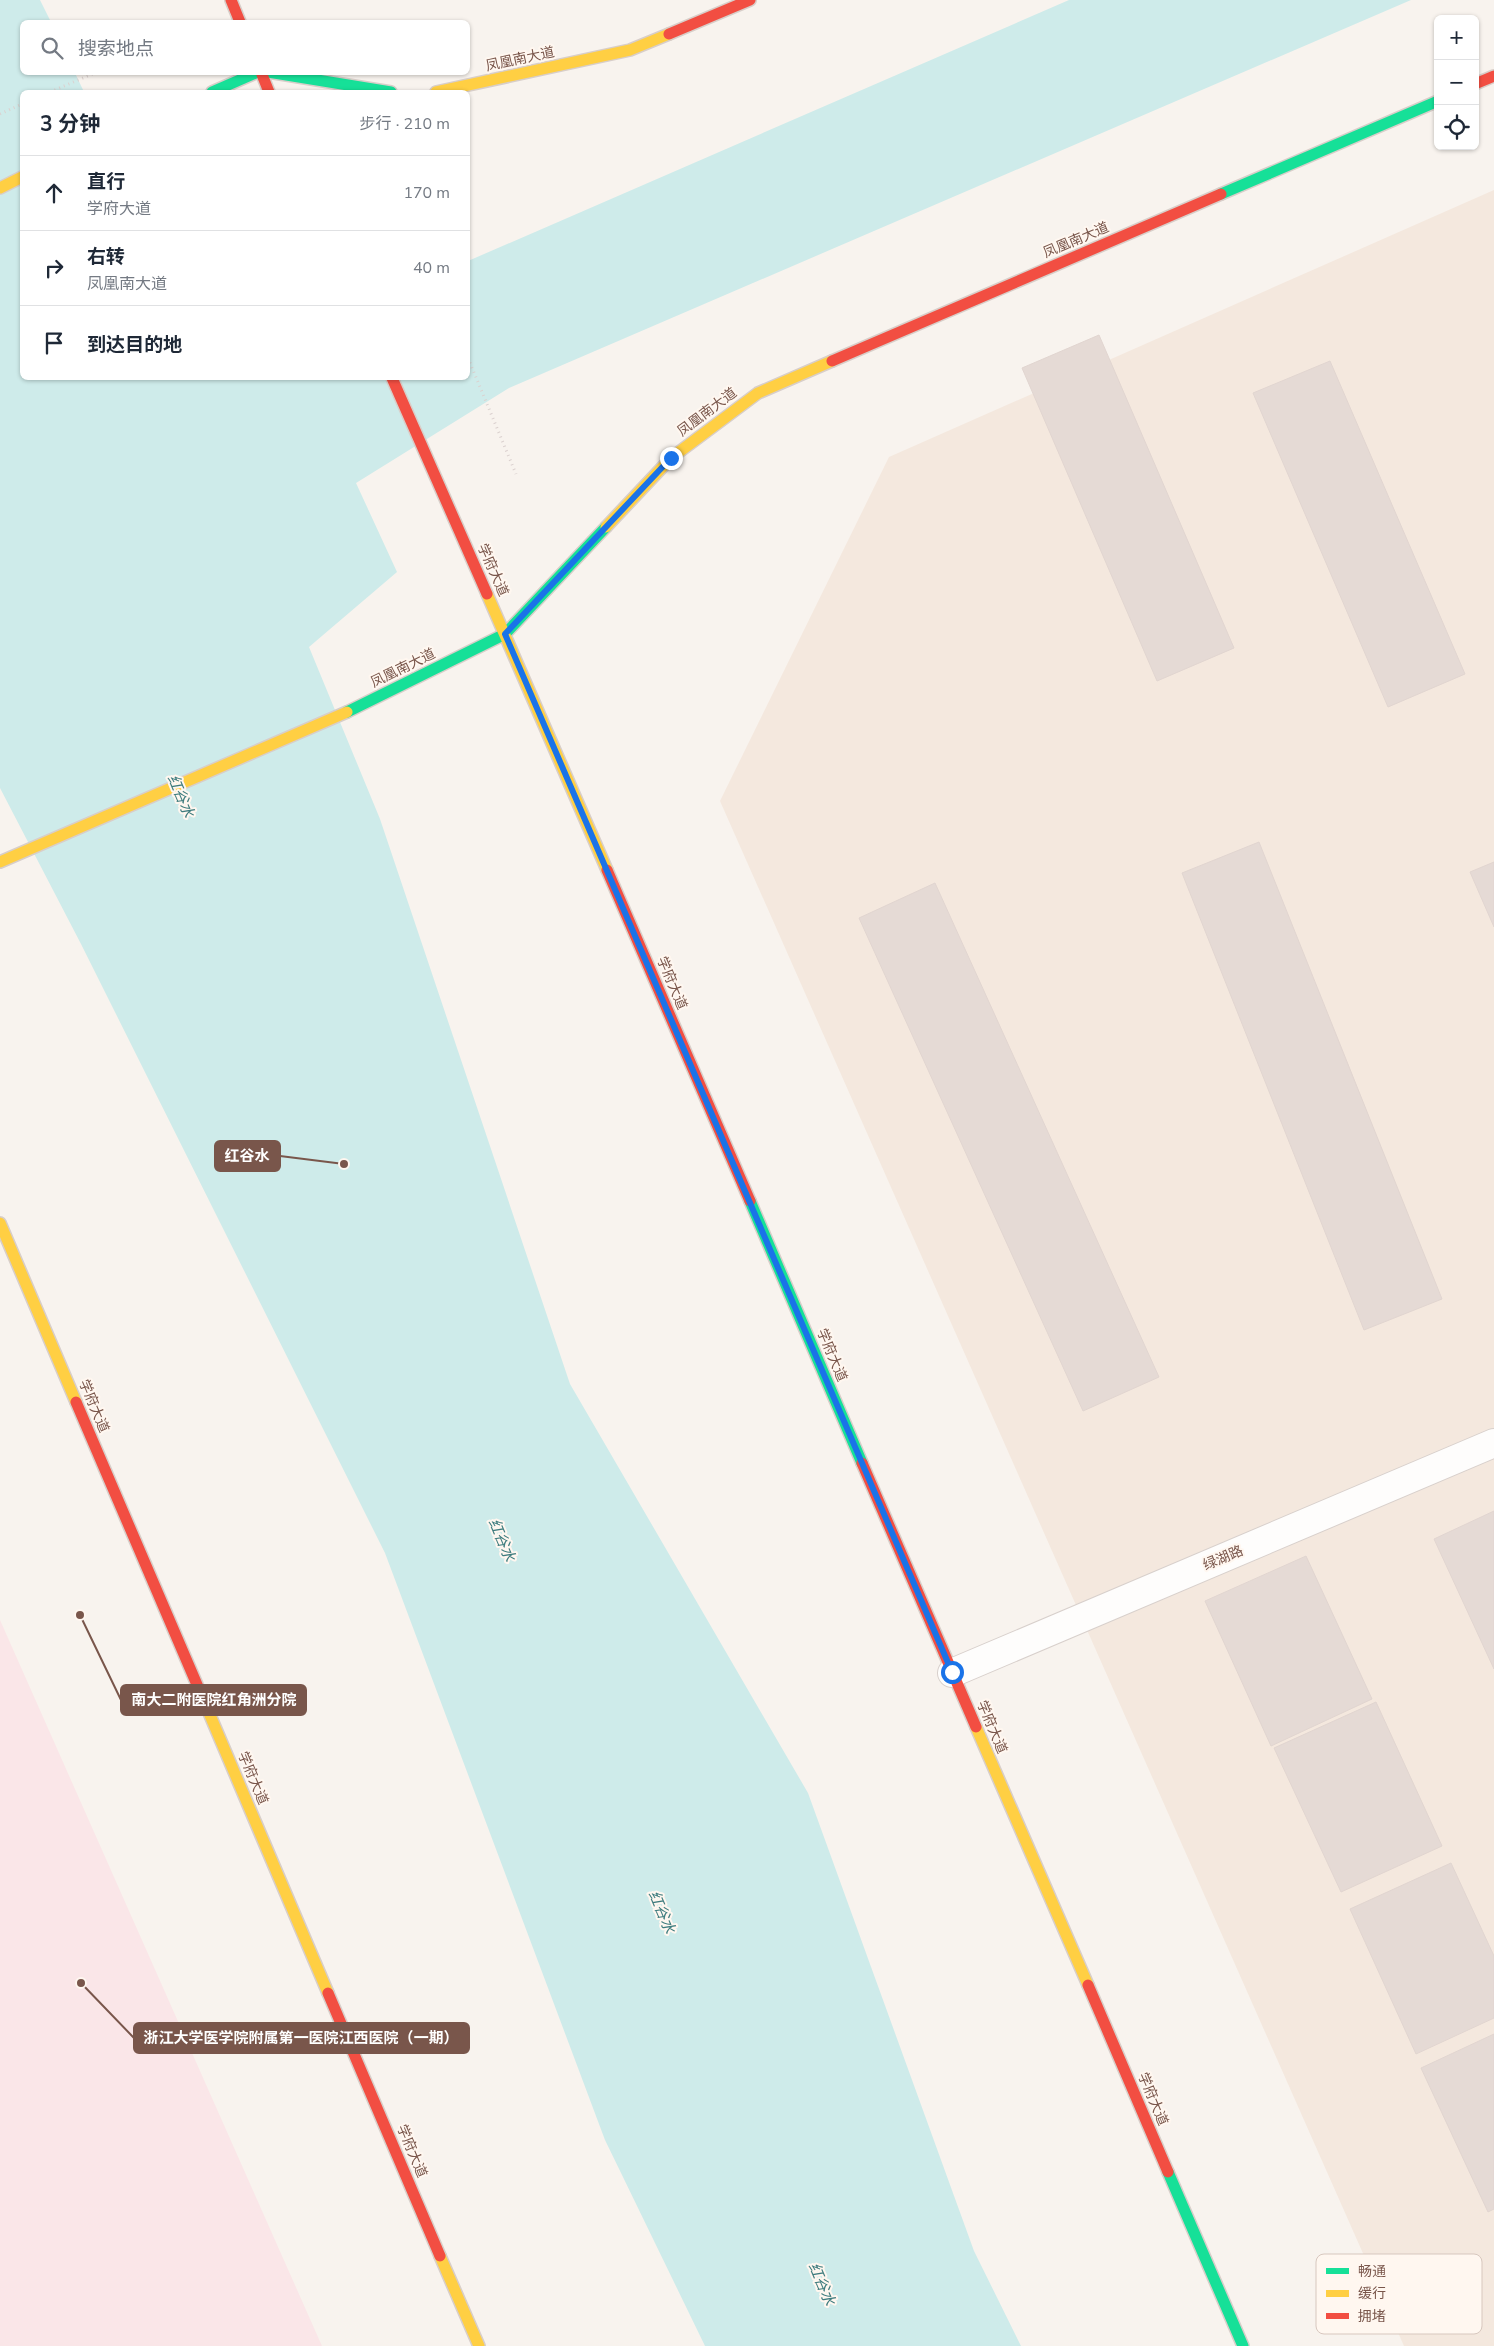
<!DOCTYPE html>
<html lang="zh">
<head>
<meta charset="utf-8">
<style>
  body { margin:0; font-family:"Nunito Sans","Noto Sans SC",sans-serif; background:#f6f6f7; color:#1f2937 }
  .controls { position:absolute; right:15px; top:15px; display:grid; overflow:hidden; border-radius:8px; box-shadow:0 1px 4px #0004 }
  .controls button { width:45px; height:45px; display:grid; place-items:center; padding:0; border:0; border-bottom:1px solid #e0e1e3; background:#fff; color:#1f2937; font:25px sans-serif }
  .stop { position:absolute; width:15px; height:15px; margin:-11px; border:4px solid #1a73e8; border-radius:50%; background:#fff }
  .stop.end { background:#1a73e8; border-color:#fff; box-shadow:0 1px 5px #0008 }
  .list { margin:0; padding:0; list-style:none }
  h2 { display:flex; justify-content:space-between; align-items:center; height:65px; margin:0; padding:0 20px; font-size:21px }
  h2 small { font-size:16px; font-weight:400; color:#747a83 }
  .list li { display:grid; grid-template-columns:32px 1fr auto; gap:15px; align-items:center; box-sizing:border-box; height:75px; padding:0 20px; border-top:1px solid #e0e1e3 }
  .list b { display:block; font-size:19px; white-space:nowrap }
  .list p { margin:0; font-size:16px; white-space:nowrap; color:#747a83 }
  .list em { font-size:16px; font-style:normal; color:#747a83 }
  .icon { flex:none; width:28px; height:28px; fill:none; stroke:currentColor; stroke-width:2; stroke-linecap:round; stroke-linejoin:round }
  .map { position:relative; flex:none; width:1494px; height:2346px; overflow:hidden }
  .search { position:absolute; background:#fff; box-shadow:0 1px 4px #0004; left:20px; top:20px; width:450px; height:55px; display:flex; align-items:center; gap:12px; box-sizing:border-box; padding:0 18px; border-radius:8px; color:#747a83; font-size:19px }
  .panel { position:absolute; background:#fff; box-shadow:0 1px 4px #0004; left:20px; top:90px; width:450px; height:290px; border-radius:8px }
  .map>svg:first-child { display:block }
</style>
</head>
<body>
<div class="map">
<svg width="1494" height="2346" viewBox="0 0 1494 2346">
  <rect width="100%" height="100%" fill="#f8f3ee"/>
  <polygon fill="#f4e8de" points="1494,190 1494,2346 1404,2346 720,801 889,457"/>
  <polygon fill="#fae6e8" points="0,1620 322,2346 0,2346"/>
  <polygon fill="#ceebea" points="0,0 40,0 51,22 22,22 22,72 75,73 84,92 22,92 22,378 468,378 468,261 1069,0 1411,0 509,388 356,483 397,572 309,647 380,819 570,1384 808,1793 974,2251 1021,2346 705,2346 605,2140 385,1553 81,944 0,788"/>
  <g fill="#e5dad5" stroke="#e1d5d0">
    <polygon points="1099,335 1234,648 1157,681 1022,368"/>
    <polygon points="1330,361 1465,674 1388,707 1253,393"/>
    <polygon points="1259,842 1442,1299 1364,1330 1182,873"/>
    <polygon points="1494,862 1494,927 1470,872"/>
    <polygon points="935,883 1159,1377 1083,1411 859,918"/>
    <polygon points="1494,1511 1494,1669 1434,1539"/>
    <polygon points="1306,1556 1372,1699 1271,1746 1205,1601"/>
    <polygon points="1376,1702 1442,1846 1341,1892 1274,1748"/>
    <polygon points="1451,1863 1494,1956 1494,2018 1416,2054 1350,1909"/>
    <polygon points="1494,2034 1494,2209 1488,2212 1421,2068"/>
  </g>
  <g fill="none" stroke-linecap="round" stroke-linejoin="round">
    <g stroke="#d8d0cc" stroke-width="30">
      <polyline id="street" points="952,1673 1494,1443"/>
    </g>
    <g stroke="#d8cec9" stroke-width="14">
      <g id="fast">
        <polyline points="268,72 391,92"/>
        <polyline points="212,92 258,72"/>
        <polyline points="1221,194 1438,101"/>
        <polyline points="347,712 505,634 606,527"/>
        <polyline points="750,1201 862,1463"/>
        <polyline points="1168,2172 1243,2346"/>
      </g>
    </g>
    <g stroke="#d8cec9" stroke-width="14">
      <g id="slow">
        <polyline points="436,92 630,50 669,34"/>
        <polyline points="0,188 22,177"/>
        <polyline points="606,527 671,458 758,393 832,361"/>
        <polyline points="487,594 607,870"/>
        <polyline points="0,862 347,712"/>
        <polyline points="0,1223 76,1402"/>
        <polyline points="201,1694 328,1993"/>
        <polyline points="976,1727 1088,1985"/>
        <polyline points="440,2256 479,2346"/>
      </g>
    </g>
    <g stroke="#d8cec9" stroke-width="14">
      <g id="jam">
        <polyline points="231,0 240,22"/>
        <polyline points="669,34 750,0"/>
        <polyline points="261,72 269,92"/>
        <polyline points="1475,84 1494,76"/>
        <polyline points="832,361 1221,194"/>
        <polyline points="392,378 487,594"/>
        <polyline points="607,870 750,1201"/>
        <polyline points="76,1402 201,1694"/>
        <polyline points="862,1463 976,1727"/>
        <polyline points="1088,1985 1168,2172"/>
        <polyline points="328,1993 440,2256"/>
      </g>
    </g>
    <g stroke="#dbd1cf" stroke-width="3" stroke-dasharray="1 4" stroke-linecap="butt">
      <polyline points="50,92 97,72"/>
      <polyline points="0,114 22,104"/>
      <polyline points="468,358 516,474"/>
    </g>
    <use href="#street" stroke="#fefdfc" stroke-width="28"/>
    <use href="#fast" stroke="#16e098" stroke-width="11"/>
    <use href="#slow" stroke="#ffcf43" stroke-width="11"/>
    <use href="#jam" stroke="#f24e42" stroke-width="11"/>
  </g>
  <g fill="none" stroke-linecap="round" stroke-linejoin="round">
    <polyline stroke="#1a73e8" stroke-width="6" points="671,458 505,634 952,1672"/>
  </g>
  <g text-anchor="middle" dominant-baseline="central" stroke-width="4" stroke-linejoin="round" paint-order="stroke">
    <g font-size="14" fill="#79564b" stroke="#fff7f0">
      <text transform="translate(520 59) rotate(-12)">凤凰南大道</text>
      <text transform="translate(1076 240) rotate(-23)">凤凰南大道</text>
      <text transform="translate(707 412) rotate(-37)">凤凰南大道</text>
      <text transform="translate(493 570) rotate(66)">学府大道</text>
      <text transform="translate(403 668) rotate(-26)">凤凰南大道</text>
      <text transform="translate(672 983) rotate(67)">学府大道</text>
      <text transform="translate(832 1355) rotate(67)">学府大道</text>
      <text transform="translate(94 1406) rotate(67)">学府大道</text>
      <text transform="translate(1223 1558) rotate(-23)">绿湖路</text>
      <text transform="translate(992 1727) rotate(67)">学府大道</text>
      <text transform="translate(253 1778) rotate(67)">学府大道</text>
      <text transform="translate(1153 2099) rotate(67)">学府大道</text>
      <text transform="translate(412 2151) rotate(67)">学府大道</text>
    </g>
    <g font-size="15" font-style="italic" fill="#3e7c7e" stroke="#fff7f0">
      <text transform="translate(181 796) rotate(67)">红谷水</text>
      <text transform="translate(502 1540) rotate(67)">红谷水</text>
      <text transform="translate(662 1912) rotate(67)">红谷水</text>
      <text transform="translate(822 2284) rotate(67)">红谷水</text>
    </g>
  </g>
  <rect x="1316" y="2254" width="166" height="80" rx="8" fill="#fff7f0" stroke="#d7c7be" stroke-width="1"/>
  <rect x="1326" y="2268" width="23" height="6" fill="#16e098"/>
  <rect x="1326" y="2290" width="23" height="7" fill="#ffcf43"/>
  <rect x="1326" y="2313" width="23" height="6" fill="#f24e42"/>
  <g font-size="14" fill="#79564b">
    <text x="1358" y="2276">畅通</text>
    <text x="1358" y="2298">缓行</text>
    <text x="1358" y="2321">拥堵</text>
  </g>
  <path fill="none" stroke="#79564b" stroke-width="2" d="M344 1164L280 1156M80 1615L121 1700M81 1983L134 2038"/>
  <g fill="#79564b" stroke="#fff7f0" stroke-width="2">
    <circle cx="344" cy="1164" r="5"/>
    <circle cx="80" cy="1615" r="5"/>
    <circle cx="81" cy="1983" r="5"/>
  </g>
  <g fill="#79564b" stroke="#79564b" stroke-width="2">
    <rect x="215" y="1141" width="65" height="30" rx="5"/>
    <rect x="121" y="1685" width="185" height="30" rx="5"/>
    <rect x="134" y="2023" width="335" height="30" rx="5"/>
  </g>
  <g font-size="15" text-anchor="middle" font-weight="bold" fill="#fff">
    <text x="247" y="1161">红谷水</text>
    <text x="214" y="1705">南大二附医院红角洲分院</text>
    <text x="301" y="2043">浙江大学医学院附属第一医院江西医院（一期）</text>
  </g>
</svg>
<div class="controls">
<button>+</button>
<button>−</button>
<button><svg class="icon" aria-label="locate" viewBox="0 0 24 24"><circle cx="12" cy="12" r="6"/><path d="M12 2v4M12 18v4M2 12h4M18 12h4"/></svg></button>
</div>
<div class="stop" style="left:952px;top:1672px"></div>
<div class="stop end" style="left:671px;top:458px"></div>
<div class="search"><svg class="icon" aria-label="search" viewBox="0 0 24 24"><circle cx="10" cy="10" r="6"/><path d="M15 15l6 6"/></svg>搜索地点</div>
<section class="panel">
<h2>3 分钟<small>步行 · 210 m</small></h2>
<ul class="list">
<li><svg class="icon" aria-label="ahead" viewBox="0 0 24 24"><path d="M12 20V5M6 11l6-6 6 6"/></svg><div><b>直行</b><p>学府大道</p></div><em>170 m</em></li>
<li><svg class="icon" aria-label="right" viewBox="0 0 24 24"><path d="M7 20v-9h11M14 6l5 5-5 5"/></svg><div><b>右转</b><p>凤凰南大道</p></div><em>40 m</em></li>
<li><svg class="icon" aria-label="arrive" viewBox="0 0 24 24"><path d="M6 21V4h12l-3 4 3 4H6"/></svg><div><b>到达目的地</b></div></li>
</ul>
</section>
</div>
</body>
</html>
